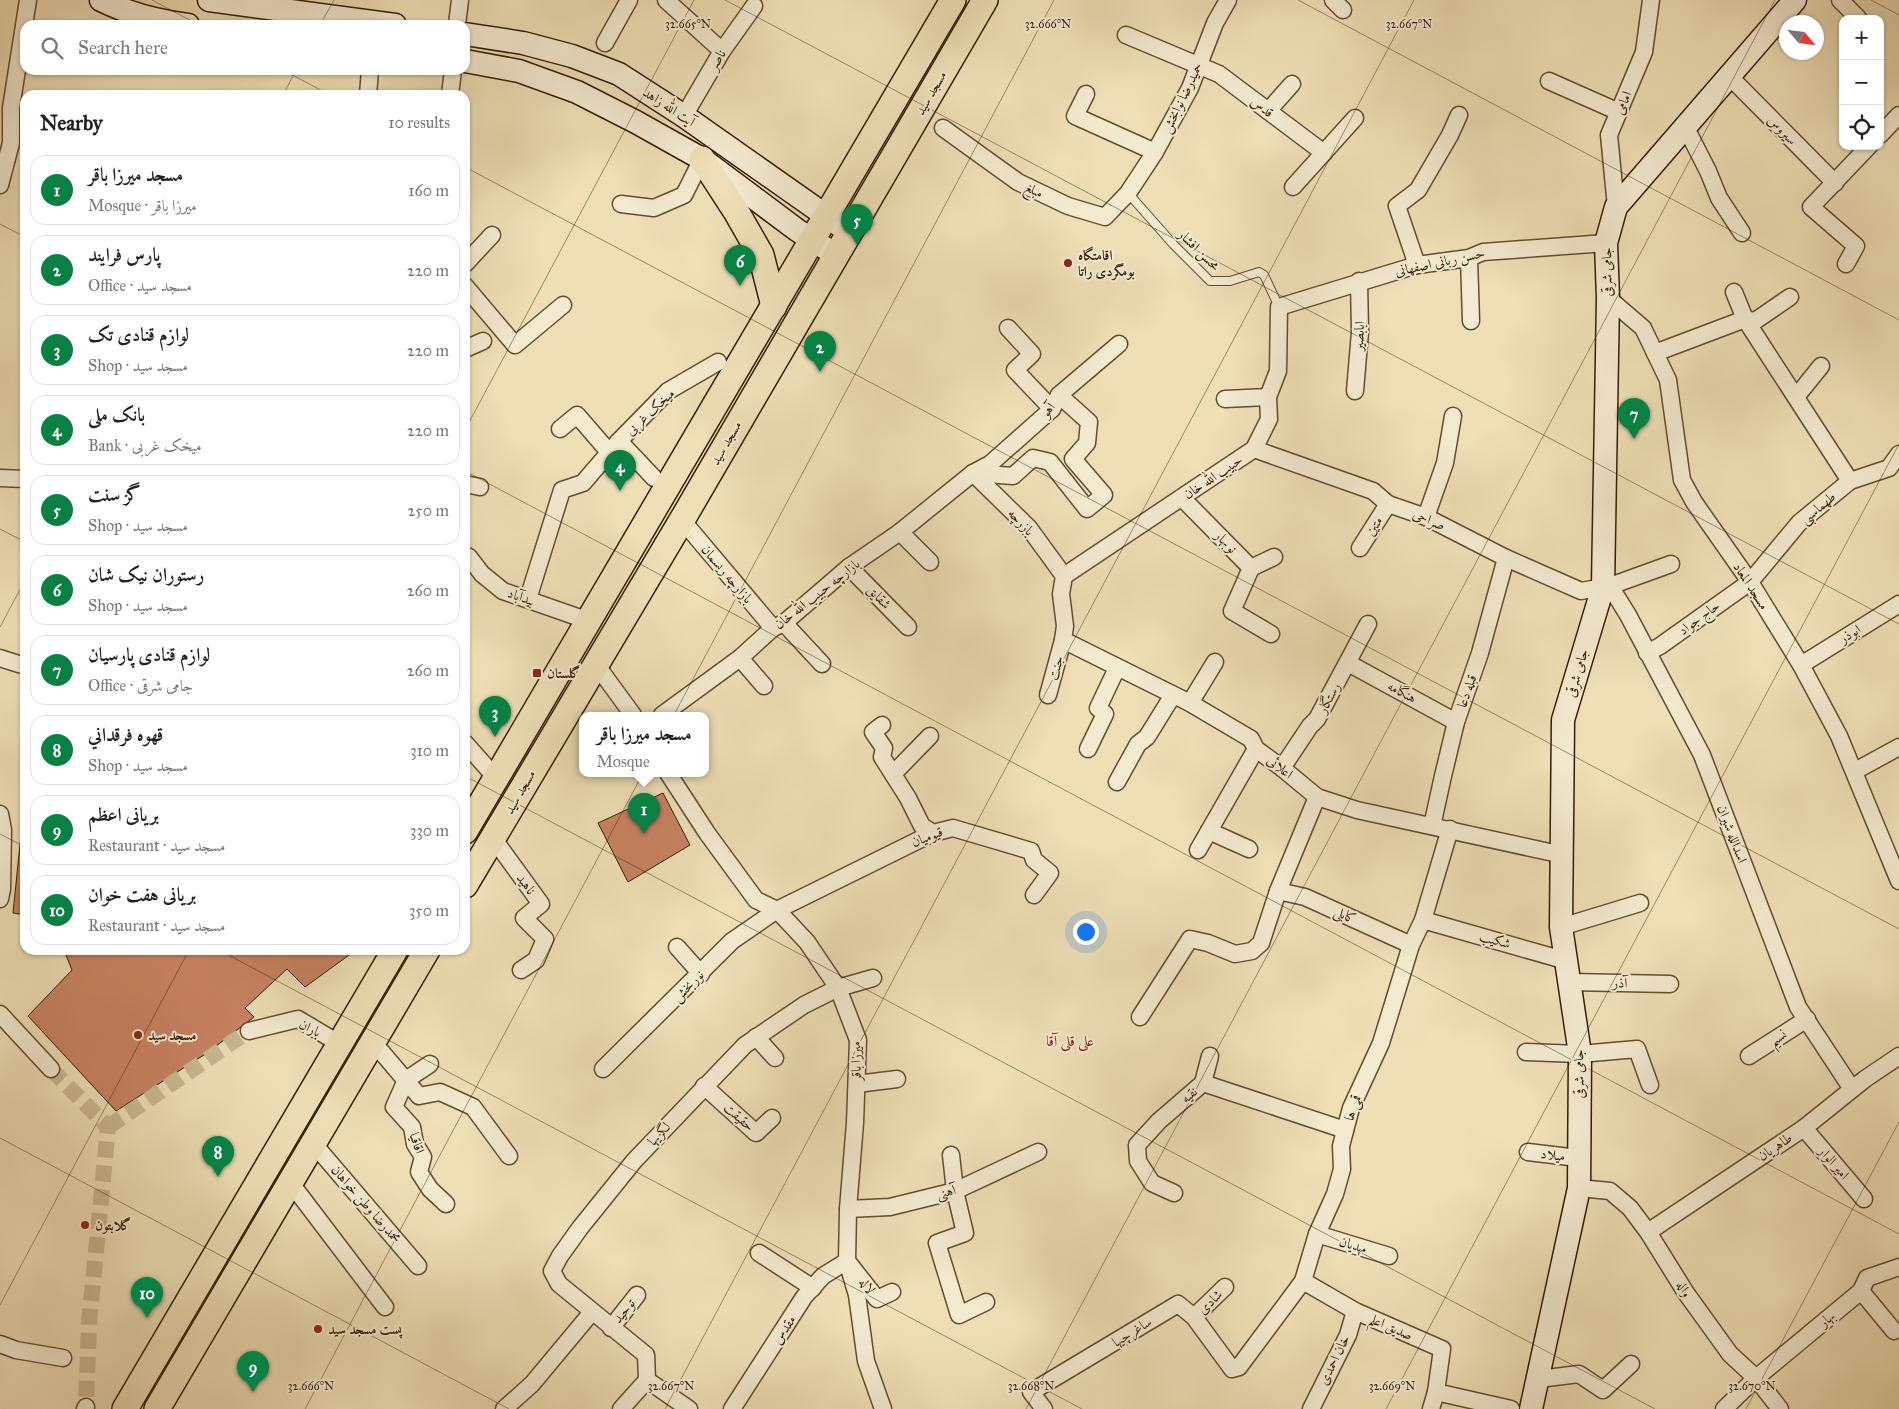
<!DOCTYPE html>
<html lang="en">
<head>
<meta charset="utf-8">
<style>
  body { margin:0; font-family:"IM FELL Great Primer",Amiri,serif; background:#f6f6f6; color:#222 }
  .controls { position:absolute; right:15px; top:15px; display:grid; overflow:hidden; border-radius:10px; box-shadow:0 1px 4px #0004 }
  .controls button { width:45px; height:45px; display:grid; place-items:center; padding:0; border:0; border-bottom:1px solid #e0e0e0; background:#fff; color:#222; font:25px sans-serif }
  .compass { position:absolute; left:1779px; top:15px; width:45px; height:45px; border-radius:50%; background:#fff; box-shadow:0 1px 4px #0004; rotate:118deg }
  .you { position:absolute; left:1085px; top:931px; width:18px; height:18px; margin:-12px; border:4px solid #fff; border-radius:50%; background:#1a73e8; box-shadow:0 0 0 8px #1a73e833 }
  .badge { display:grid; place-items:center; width:32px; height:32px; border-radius:50%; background:#0b8043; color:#fff; font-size:16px; font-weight:700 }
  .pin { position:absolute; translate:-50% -41px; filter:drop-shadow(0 1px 2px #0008) }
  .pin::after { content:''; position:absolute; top:26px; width:18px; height:15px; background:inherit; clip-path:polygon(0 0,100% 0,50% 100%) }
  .popup { position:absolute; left:579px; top:712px; width:130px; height:65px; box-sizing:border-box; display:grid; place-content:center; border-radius:10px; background:#fff; filter:drop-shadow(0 1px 4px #0005); font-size:16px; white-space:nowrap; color:#767676 }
  .popup b { font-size:19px; color:#222 }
  .popup::after { content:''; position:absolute; left:50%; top:100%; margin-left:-10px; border:10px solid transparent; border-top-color:#fff }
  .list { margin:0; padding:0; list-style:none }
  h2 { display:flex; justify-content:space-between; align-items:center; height:65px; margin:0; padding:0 20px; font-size:21px }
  h2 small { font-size:16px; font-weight:400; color:#767676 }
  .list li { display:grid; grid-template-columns:32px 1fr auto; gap:15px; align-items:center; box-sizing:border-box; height:70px; margin:0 10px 10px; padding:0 10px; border:1px solid #e0e0e0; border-radius:15px }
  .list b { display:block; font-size:19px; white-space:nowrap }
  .list p { margin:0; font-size:16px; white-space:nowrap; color:#767676 }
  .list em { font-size:16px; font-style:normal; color:#767676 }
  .icon { flex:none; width:28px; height:28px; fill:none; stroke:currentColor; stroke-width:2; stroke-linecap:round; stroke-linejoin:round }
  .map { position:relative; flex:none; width:1899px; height:1409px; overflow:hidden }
  .search { position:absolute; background:#fff; box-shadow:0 1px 4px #0004; left:20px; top:20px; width:450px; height:55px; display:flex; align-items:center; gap:12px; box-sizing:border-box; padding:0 18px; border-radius:15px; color:#767676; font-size:19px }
  .panel { position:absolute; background:#fff; box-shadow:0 1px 4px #0004; left:20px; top:90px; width:450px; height:865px; border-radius:15px }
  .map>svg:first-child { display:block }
</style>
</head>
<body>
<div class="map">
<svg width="1899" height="1409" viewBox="0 0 1899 1409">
  <rect width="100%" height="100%" fill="#eedfb6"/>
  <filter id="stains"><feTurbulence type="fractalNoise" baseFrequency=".004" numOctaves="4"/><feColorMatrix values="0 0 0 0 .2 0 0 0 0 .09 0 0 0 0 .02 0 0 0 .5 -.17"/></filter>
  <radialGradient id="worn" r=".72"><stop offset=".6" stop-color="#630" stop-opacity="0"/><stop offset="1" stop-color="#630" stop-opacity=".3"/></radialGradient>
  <g fill="#c88262" stroke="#341d00">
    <polygon points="663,793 690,845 628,882 598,823"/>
    <polygon points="25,824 25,915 13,913 22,825"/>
    <polygon points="64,950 356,950 305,987 287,969 245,1008 254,1017 207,1053 116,1111 28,1016 72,970"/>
  </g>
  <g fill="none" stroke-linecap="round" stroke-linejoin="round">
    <g stroke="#c9b892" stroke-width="16" stroke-dasharray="16 8" stroke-linecap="butt">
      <polyline points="51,1069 108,1127 89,1324 86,1407"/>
      <polyline points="108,1127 249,1031"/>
    </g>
    <g stroke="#624e2e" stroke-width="10">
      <polyline id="lane" points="1128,193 1173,244 1210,281 1230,281 1259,272 1264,275 1279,307"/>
    </g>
    <g stroke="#624e2e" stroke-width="19">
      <g id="street">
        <polyline points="666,0 722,51"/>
        <polyline points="1333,0 1343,10"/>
        <polyline points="1840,0 1858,18"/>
        <polyline points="457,25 460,0"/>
        <polyline points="1126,35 1219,74 1324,153"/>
        <polyline points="605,43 629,0"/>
        <polyline points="1730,77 1835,183"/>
        <polyline points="1549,81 1619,112"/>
        <polyline points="1086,94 1075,116 1155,152"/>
        <polyline points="368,95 370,70"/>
        <polyline points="450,95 453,70"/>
        <polyline points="1268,111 1292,84"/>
        <polyline points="684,116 722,51 754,6"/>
        <polyline points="943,128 1018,182 1068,206 1105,217 1128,193 1155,152 1190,88 1215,23 1228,0"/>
        <polyline points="1686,128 1708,171 1719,198 1742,233"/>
        <polyline points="1880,135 1899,115"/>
        <polyline points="0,185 11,143 11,108 28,0"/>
        <polyline points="1293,187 1355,118"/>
        <polyline points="621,204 654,208 684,195 702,159"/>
        <polyline points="1616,207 1609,135 1644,52 1651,0"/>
        <polyline points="1469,258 1471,321"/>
        <polyline points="465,264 492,235"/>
        <polyline points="1846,264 1856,246 1811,207 1869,146"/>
        <polyline points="1417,265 1397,206 1418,190 1450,135 1459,115"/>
        <polyline points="465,286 515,345 563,305"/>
        <polyline points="1734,292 1745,319 1850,481"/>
        <polyline points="1608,298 1643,328 1668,380 1682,480 1694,502 1750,582 1801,665 1839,736 1899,881"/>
        <polyline points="1008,328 1032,354 1015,370 1052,409"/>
        <polyline points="465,349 483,341"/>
        <polyline points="1655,353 1745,319 1755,321 1790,297"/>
        <polyline points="1355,391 1360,332 1359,281"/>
        <polyline points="1796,397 1821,366"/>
        <polyline points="1225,399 1268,397"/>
        <polyline points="560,429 577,415 609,452"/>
        <polyline points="619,441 654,478"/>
        <polyline points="1254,449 1373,491 1388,504 1426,517 1506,558 1581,591 1610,586 1628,615 1702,755 1798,1007 1852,1089"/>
        <polyline points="973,473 1029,528 1064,576"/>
        <polyline points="975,473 1013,476 1033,458 1050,462 1087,509 1104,495 1073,459 1087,443 1089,422 1059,395"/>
        <polyline points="0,478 25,479"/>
        <polyline points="465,484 480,487"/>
        <polyline points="1182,498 1251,568 1274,557"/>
        <polyline points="1426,517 1445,463 1453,416"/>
        <polyline points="682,520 773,628"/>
        <polyline points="900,532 930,562"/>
        <polyline points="1360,548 1388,504"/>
        <polyline points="465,555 469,557 482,574 503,591 589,621"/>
        <polyline points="849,567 908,627"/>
        <polyline points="1251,568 1232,611 1271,634"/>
        <polyline points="1610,586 1671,564"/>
        <polyline points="528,599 562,490 583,483 619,441 668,391 718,362"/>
        <polyline points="784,623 822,664"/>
        <polyline points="1647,653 1660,646 1750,582 1799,523 1850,481 1889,468 1899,454"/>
        <polyline points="0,658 25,666"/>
        <polyline points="740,658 764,686"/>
        <polyline points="595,663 633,715"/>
        <polyline points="1348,663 1456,722"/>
        <polyline points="1801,665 1899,604"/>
        <polyline points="1048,695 1063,640"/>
        <polyline points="1190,703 1215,662"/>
        <polyline points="662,715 740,658 773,628 784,623 849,567 900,532 973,473 990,464 1052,409 1059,395 1119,344"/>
        <polyline points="882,725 873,732 884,748 882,757 908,798 922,826 933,833"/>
        <polyline points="465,743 496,778"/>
        <polyline points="1088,749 1105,714 1098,708 1117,668"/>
        <polyline points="1282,768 1310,726 1317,719 1368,624"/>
        <polyline points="1855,771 1899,747"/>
        <polyline points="668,773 707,833 756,900 777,910 807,942 838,988 858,1040 855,1123 848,1209 847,1261 857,1295 866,1361 883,1409"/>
        <polyline points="893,774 930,736"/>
        <polyline points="1117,782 1138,744 1147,737 1173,695"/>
        <polyline points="0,814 3,830 2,889 0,899"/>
        <polyline points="1432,826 1443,776 1456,722 1480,653 1506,558"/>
        <polyline points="493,838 541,904 524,918 545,939 536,960 521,970"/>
        <polyline points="1249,849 1209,831 1256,749"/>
        <polyline points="1198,850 1209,831"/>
        <polyline points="1563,855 1357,810 1317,797 1282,768 1256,749 1251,739 1190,703 1063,640 1065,626 1061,594 1064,576 1254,449 1269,419 1268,397 1278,371 1279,307 1417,265 1469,258 1483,252 1606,243"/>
        <polyline points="1278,891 1305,897 1411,945"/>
        <polyline points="1423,920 1567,961"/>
        <polyline points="1561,927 1640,903"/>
        <polyline points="677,947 701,974"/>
        <polyline points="1570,982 1670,984"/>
        <polyline points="0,1014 51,1069"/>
        <polyline points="1140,1017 1190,939 1208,943 1235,954 1252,951 1261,943 1278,891 1317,797"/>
        <polyline points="249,1031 298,1019 340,1044"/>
        <polyline points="756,1037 775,1058"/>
        <polyline points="373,1042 419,1096 440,1092 473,1107 509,1156"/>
        <polyline points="1526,1052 1580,1054 1637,1049 1650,1085"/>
        <polyline points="1749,1056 1807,1019"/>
        <polyline points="430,1064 406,1080 394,1107 412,1127 415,1144 423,1157 419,1172 430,1189 446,1204"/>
        <polyline points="603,1069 732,941 777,910 933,833 953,828 1031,851 1034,860 1050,873 1034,895"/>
        <polyline points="1203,1083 1210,1056"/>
        <polyline points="857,1084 897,1079"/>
        <polyline points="704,1086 756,1133 772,1118"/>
        <polyline points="1804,1128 1864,1199"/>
        <polyline points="313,1143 418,1266"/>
        <polyline points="1528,1152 1578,1158"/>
        <polyline points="951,1155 955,1191 965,1233 937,1243 959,1315 986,1302"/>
        <polyline points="290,1182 385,1307"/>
        <polyline points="1579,1188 1610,1191 1630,1208 1648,1232 1686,1293 1730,1354 1756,1378 1780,1409"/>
        <polyline points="1174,1193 1152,1183 1138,1161 1137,1145 1159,1121 1203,1083 1345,1130"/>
        <polyline points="848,1209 890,1207 955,1191 1038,1152"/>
        <polyline points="1648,1232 1804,1128 1865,1079 1899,1056"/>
        <polyline points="1317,1234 1389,1256"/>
        <polyline points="759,1253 813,1288"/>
        <polyline points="1303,1281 1355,1311 1442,1349 1436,1392 1511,1409"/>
        <polyline points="1861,1291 1894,1331"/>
        <polyline points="1194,1317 1225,1287"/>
        <polyline points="611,1328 637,1295"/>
        <polyline points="0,1344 16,1350 63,1358"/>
        <polyline points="1539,1379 1579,1374 1603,1390 1631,1364"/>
        <polyline points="85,1409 86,1407"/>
        <polyline points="504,1409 532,1384 592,1312"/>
        <polyline points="621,1409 647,1380"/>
        <polyline points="689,1409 647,1380 646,1355 559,1284 552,1271 560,1256 580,1228 634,1161 745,1045 804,1005 838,988 873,978"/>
        <polyline points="732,1409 804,1297 823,1276 847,1261 877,1299 892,1292"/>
        <polyline points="1044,1409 1031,1392 1178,1304 1194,1317 1232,1369 1239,1367 1303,1281 1317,1234 1335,1194 1342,1169 1341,1146 1351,1108 1381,1043 1411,945 1423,920 1450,829"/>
        <polyline points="1311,1409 1348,1335 1355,1311"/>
        <polyline points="1431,1409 1436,1392"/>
        <polyline points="1724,1409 1756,1378 1861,1291 1867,1278 1899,1267"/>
      </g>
    </g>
    <g stroke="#341d00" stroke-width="25">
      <g id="secondary">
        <path d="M101,0C129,14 157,21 188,25"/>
        <polyline points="209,0 395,25"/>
        <polyline points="465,34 523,43 572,56 619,74 684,116 849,232"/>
        <polyline points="465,61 519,71 577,92 636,122 702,159 797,230 836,255"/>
        <polyline points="1531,1409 1579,1188 1580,1054 1561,927 1563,720 1603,587 1608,298 1606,243 1616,207 1795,0"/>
      </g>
    </g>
    <g stroke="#341d00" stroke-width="28">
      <g id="primary">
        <polyline points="702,159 737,213 761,255 774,306"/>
        <polyline points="465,831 953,0"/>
        <polyline points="465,885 682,520 985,0"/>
        <polyline points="125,1409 395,950"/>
        <polyline points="157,1409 427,950"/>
      </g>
    </g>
    <use href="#lane" stroke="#f4ead0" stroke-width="8"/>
    <use href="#street" stroke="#f4ead0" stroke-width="16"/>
    <use href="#secondary" stroke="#f4ead0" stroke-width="22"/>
    <use href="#primary" stroke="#eedfb6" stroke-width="25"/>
  </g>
  <path fill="none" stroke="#341d00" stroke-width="1" stroke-opacity="0.45" d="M152,0L199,25M725,0L1899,624M1298,0L1899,320M1871,0L1899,15M320,25L334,0M283,70L330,95M283,95L296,70M465,167L1899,929M0,224L25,237M465,430L694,0M465,471L1899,1234M0,529L25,542M0,627L25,580M465,776L1655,1409M0,834L25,847M219,950L1082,1409M0,1138L509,1409M0,1305L189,950M305,1409L1054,0M665,1409L1414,0M1026,1409L1775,0M1386,1409L1899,444M1746,1409L1899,1122"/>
  <g fill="#8f2418" stroke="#f4ead0" stroke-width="2">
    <circle cx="1068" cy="263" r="5"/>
    <rect x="532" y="668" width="10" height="10" rx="2.5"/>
    <circle cx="138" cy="1035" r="5"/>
    <circle cx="85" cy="1225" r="5"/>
    <circle cx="318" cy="1329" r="5"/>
  </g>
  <g text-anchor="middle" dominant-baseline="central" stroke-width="4" stroke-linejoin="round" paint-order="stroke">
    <g font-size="14" fill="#341d00" stroke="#f4ead0">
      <text transform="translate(717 60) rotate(-59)">ناصر</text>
      <text transform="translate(931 93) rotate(-60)">مسجد سید</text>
      <text transform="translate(1182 98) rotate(-64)">حمیدرضا نوابخش</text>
      <text transform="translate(1623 103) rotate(-67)">امامی</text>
      <text transform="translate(669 107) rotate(33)">آیت الله زاهد</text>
      <text transform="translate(1262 107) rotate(37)">قدس</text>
      <text transform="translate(1782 130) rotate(45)">سیروس</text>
      <text transform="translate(1034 190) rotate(26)">مبلغ</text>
      <text transform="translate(1199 250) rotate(44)">محسن افشار</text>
      <text transform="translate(1440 262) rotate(-12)">حسن ربانی اصفهانی</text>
      <text transform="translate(1607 272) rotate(-91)">جامی شرقی</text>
      <text transform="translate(1359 336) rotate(-87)">ابابصیر</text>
      <text transform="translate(1048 410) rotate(-51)">آهو</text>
      <text transform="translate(650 412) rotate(-43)">میخک غربی</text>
      <text transform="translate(726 443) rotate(-60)">مسجد سید</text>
      <text transform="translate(1213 477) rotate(-34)">حبیب الله خان</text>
      <text transform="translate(1818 508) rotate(-40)">طهماسبی</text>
      <text transform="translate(1429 520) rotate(23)">صراحی</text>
      <text transform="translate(1021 522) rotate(47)">بازرچه</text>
      <text transform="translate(1374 526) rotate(-57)">متین</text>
      <text transform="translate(1226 542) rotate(46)">نوبهار</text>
      <text transform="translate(727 574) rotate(50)">بازارچه ریسمان</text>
      <text transform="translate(1751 586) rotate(57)">مسجد المعاد</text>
      <text transform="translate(817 594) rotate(-38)">بازارچه حبیب الله خان</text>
      <text transform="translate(521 597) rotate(20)">بیدآباد</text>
      <text transform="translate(879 597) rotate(46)">شقایق</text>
      <text transform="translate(1699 618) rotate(-37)">حاج جواد</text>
      <text transform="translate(1850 634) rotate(-32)">ابوذر</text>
      <text transform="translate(1056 668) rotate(-75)">جنت</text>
      <text transform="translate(1577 673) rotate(-74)">جامی شرقی</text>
      <text transform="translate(1467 691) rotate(-71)">قبله دعا</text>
      <text transform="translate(1402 692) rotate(28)">هنگامه</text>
      <text transform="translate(1329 698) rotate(-61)">رستگار</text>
      <text transform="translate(1280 767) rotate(38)">اعلائی</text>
      <text transform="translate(520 792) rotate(-60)">مسجد سید</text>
      <text transform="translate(1732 834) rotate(69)">اسدالله شیران</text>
      <text transform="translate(927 837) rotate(-21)">قیومیان</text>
      <text transform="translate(526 884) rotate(54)">ناهید</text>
      <text transform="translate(1345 915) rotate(24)">کابلی</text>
      <text transform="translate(1495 940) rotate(16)">شکیب</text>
      <text transform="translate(1620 983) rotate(1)">آذر</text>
      <text transform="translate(688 986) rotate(-45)">نوربخش</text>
      <text transform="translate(310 1028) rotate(27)">باران</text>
      <text transform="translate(1778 1038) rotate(-33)">نسیم</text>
      <text transform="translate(856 1061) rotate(-91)">میرزا باقر</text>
      <text transform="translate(1579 1074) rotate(-91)">جامی شرقی</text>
      <text transform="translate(1189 1095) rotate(-41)">نقیه</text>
      <text transform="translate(1353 1108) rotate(-70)">قمی ها</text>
      <text transform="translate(739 1117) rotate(41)">حقیقت</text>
      <text transform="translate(659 1134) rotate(-47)">لگزیها</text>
      <text transform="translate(417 1143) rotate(71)">اقاقیا</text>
      <text transform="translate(1775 1147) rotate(-34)">طاهریان</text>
      <text transform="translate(1553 1155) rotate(7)">میلاد</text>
      <text transform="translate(1834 1163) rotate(49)">امیر الوار</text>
      <text transform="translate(946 1192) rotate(-16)">آهنی</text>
      <text transform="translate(366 1204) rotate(49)">محمدرضا وطن خواهان</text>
      <text transform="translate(1353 1245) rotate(17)">مهدیان</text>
      <text transform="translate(867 1286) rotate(51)">لاله</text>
      <text transform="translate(1684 1289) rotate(57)">واله</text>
      <text transform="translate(1210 1302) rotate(-44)">شادی</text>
      <text transform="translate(624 1311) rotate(-52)">توحید</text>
      <text transform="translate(1827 1319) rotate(-40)">بهار</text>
      <text transform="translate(1391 1327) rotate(23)">صدیق اعلم</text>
      <text transform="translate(784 1330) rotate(-58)">مقدس</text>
      <text transform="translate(1132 1332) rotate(-32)">ساغرچیها</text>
      <text transform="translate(1334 1360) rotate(-64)">خان احمدی</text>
    </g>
    <g font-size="14" font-weight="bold" fill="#341d00" stroke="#f4ead0" text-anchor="start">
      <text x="1078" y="255">اقامتگاه<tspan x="1078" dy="16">بومگردی راتا</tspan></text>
      <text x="547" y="673">گلستان</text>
      <text x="148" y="1035">مسجد سید</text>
      <text x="95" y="1225">گلابتون</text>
      <text x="328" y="1329">پست مسجد سید</text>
    </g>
    <g font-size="15" fill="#7a1f14" stroke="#f4ead0">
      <text x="1070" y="1041">علی قلی آقا</text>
    </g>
  </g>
  <g font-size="12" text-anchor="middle" fill="#341d00" stroke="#f4ead0" stroke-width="4" stroke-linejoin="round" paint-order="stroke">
    <text x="688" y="28">32.665°N</text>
    <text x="1048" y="28">32.666°N</text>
    <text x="1409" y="28">32.667°N</text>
    <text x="311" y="1390">32.666°N</text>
    <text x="671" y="1390">32.667°N</text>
    <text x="1031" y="1390">32.668°N</text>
    <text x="1392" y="1390">32.669°N</text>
    <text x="1752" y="1390">32.670°N</text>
  </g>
  <rect width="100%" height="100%" filter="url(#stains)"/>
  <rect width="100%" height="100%" fill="url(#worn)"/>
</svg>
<div class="controls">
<button>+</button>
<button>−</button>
<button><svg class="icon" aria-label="locate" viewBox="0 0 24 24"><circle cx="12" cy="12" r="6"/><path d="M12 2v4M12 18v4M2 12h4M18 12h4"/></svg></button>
</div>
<svg class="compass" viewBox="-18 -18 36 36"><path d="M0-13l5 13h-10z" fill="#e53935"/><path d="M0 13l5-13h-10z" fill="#767676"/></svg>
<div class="you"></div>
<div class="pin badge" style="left:644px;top:834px">1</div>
<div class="popup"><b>مسجد میرزا باقر</b>Mosque</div>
<div class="pin badge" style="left:820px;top:372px">2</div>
<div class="pin badge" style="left:495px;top:737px">3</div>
<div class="pin badge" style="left:620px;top:491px">4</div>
<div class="pin badge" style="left:857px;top:245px">5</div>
<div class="pin badge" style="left:740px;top:286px">6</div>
<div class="pin badge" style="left:1634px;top:439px">7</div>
<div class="pin badge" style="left:218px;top:1177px">8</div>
<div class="pin badge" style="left:253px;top:1392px">9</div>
<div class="pin badge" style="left:147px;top:1318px">10</div>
<div class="search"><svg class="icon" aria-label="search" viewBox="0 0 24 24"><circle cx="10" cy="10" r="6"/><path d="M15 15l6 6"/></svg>Search here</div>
<section class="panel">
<h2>Nearby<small>10 results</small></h2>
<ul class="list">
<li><span class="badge">1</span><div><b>مسجد میرزا باقر</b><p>Mosque · میرزا باقر</p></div><em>160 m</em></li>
<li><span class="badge">2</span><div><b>پارس فرایند</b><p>Office · مسجد سید</p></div><em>220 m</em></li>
<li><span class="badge">3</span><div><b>لوازم قنادی تک</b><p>Shop · مسجد سید</p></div><em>220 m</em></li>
<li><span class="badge">4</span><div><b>بانک ملی</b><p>Bank · میخک غربی</p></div><em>220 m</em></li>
<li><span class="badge">5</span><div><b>گز سنت</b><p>Shop · مسجد سید</p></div><em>250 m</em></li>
<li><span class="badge">6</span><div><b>رستوران نیک شان</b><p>Shop · مسجد سید</p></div><em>260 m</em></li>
<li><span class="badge">7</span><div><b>لوازم قنادی پارسیان</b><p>Office · جامی شرقی</p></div><em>260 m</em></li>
<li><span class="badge">8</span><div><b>قهوه فرقداني</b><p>Shop · مسجد سید</p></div><em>310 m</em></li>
<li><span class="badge">9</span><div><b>بریانی اعظم</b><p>Restaurant · مسجد سید</p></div><em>330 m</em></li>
<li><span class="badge">10</span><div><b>بریانی هفت خوان</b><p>Restaurant · مسجد سید</p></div><em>350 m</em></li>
</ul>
</section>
</div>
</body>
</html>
